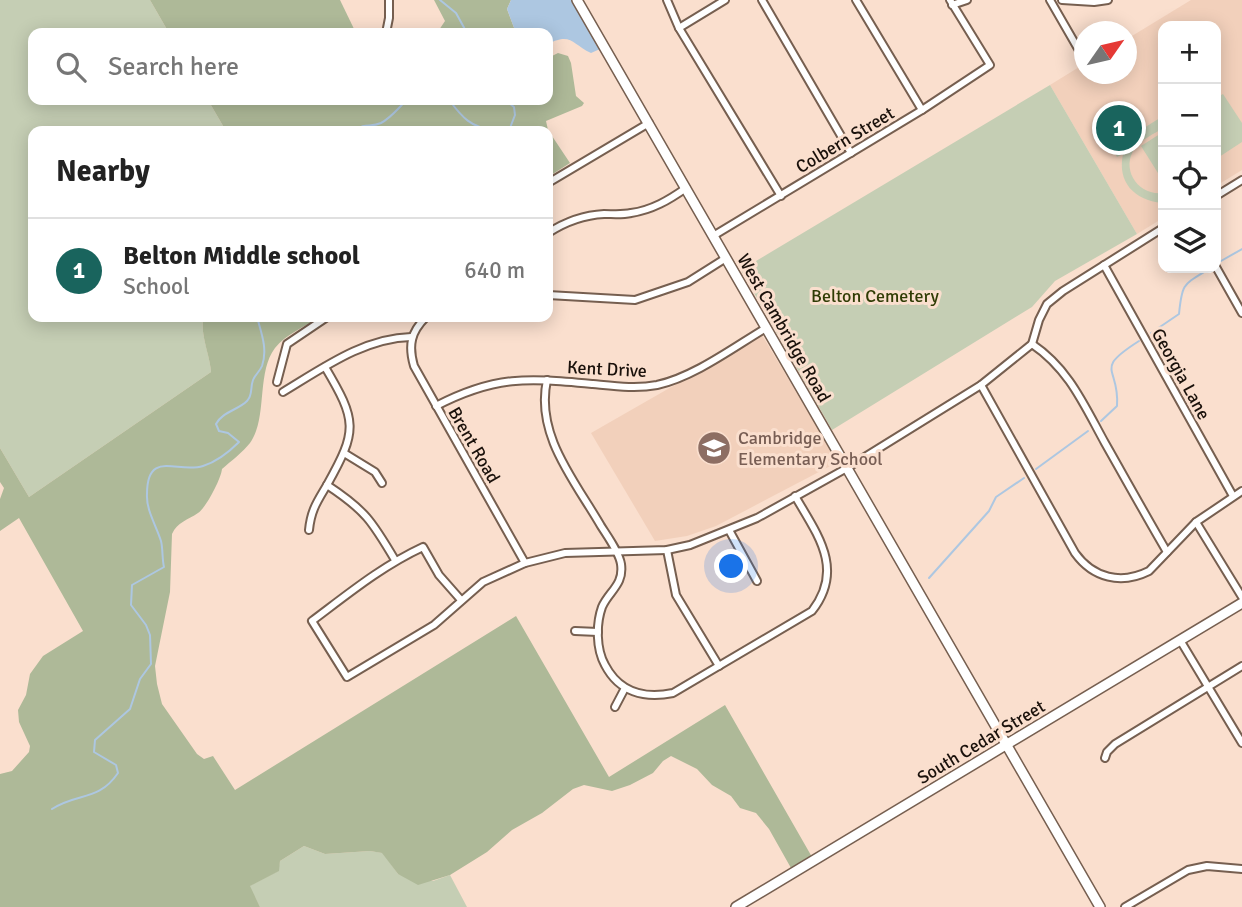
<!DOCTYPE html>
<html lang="en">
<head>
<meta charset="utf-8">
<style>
  body { margin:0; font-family:Signika,sans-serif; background:#f2f2f2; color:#222 }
  .controls { position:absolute; right:21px; top:21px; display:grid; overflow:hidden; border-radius:14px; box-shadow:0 4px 18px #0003 }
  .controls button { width:63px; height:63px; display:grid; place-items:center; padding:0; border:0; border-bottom:2px solid #e0e0e0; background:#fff; color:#222; font:35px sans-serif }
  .compass { position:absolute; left:1074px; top:21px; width:63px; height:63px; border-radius:50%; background:#fff; box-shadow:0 4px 18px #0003; rotate:56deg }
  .you { position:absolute; left:732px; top:567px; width:24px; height:24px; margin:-18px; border:5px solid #fff; border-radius:50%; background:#1a73e8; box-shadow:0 0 0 10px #1a73e833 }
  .badge { display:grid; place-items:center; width:46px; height:46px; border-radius:50%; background:#19645d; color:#fff; font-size:23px; font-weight:700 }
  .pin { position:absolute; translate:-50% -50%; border:4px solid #fff; box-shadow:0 2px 7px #0006 }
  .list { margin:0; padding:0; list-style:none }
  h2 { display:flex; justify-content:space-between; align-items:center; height:91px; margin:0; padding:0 28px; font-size:30px }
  h2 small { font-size:23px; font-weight:400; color:#767676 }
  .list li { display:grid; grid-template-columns:46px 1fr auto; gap:21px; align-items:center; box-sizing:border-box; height:105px; padding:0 28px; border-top:2px solid #e0e0e0 }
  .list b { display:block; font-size:26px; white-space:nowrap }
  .list p { margin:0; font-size:23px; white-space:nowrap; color:#767676 }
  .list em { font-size:23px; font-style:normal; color:#767676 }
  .icon { flex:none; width:38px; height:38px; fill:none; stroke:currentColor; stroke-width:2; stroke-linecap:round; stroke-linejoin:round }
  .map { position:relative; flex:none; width:1242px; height:907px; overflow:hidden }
  .search { position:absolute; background:#fff; box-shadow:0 4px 18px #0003; left:28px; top:28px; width:525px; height:77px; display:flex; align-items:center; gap:18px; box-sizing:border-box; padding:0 24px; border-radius:14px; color:#767676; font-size:26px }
  .panel { position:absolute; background:#fff; box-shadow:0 4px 18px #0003; left:28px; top:126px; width:525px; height:196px; border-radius:14px }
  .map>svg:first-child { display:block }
</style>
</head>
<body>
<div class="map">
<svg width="1242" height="907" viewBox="0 0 1242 907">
  <rect width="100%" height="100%" fill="#fadfce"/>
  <g fill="#f2d0bb">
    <polygon points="1191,0 1242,0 1242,170 1216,186 1216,26 1163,26 1163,218 1137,234 1050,85 1084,64 1084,74 1126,74 1127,39"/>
    <polygon points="762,335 838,462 716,526 687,536 655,541 591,433"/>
  </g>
  <g fill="#c5ceb4">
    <path d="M0,0H150L169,33H33V100H208L226,131H33V317H204C199,332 210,354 211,372L29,497L0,448Z"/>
    <polygon points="1050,85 1137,234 1055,281 1032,307 832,430 741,270"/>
    <polygon points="1223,94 1242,123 1242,142 1216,159 1216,98"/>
    <path d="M1163,116V128C1154,134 1142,139 1135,148C1120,169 1138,196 1163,193L1162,203C1134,200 1117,182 1123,154L1117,157L1112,148Z"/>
    <polygon points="1163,132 1163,181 1141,146"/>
    <polygon points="304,846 325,854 370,851 383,853 398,874 433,881 450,875 467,907 260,907 249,886 278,871 280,861"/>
  </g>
  <g fill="#aeb998">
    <polygon points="150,0 340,0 356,33 169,33"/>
    <polygon points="434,0 511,0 507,9 516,33 437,33 445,21"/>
    <polygon points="558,53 568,56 571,63 576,96 584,103 582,106 546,121 548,130 570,163 548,177 548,131 226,131 208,100 548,100 548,58"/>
    <path d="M204,317H320C306,326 286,334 275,348C256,373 268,418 250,443C243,452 231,461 222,469C221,479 206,508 198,513C188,520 177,522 172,534L170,592L155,666L157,684L162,704L197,754L204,759L213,756L235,790L516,616L609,777L725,705L812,857L791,868L769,829L756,813L740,808L731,796L712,785L697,769L671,756L663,761L653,773L630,785L612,791L584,785L573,789L542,813L512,830L487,852L450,875L418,885L398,874L382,853L370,851L325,854L304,846L280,861L279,871L250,886L260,907H0V774L12,771L29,752L30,746L19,722L18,710L26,695L30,674L43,656L83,631L19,518L0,531V499L4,488L0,482V448L29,497L211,372C210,355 199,332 204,317Z"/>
  </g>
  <path fill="#adc7e1" d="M511,0H571L600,49L591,53C572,44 571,32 548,44V33H516L507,9Z"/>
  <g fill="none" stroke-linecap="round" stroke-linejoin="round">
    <g stroke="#adc7e1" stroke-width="2">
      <polyline points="440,0 456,13 467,33"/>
      <polyline points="491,33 496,31 498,33"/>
      <path d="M437,100L450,101C461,116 472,129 493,129C500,129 503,126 510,128L515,115L514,107L505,100"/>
      <path d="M355,131C365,122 370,128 381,123C392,117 398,108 407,100"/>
      <polyline points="1221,261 1242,249"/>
      <path d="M1151,333L1179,314C1182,283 1183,285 1209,269"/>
      <path d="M1101,421L1117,406C1120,366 1092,371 1139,341"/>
      <polyline points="1036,469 1088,431"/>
      <polyline points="929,578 989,511 996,497 1024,478"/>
      <path d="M52,809C78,792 98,802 118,773L116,765L94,752L95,740L130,709L140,679L151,664L150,635L146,625L131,605L132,585L164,567C162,559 163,549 161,541C156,525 146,510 147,494C147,449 178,474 203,466C216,462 230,451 239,442L228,433L219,431L216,424C222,412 238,410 247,401C253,395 250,388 253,380C255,375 260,371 262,366C268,349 261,332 257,317"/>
    </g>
    <g stroke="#765f50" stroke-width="10">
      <g id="street">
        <polyline points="667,0 679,28 781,196"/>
        <polyline points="762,0 851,153"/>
        <polyline points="856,0 922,110"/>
        <polyline points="1050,0 1084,59"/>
        <polyline points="1062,0 1094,2 1108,0"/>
        <polyline points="952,5 967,0"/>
        <polyline points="679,28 725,0"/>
        <polyline points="386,33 389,18 389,0"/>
        <polyline points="1093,74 1093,75"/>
        <polyline points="548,183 649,123"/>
        <polyline points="1216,196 1242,180"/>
        <path d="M548,233C565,222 584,215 604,214C613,214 622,215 631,213C652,210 669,200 686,188"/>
        <polyline points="713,236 922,110 990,65 950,0"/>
        <polyline points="1104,265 1233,496"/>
        <polyline points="1216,267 1242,313"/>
        <polyline points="548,295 635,300 688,282 726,258"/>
        <path d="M426,317C411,332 408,345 414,366L525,563"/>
        <path d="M1032,344C1069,369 1084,405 1105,443C1126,480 1146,516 1167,552"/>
        <path d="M547,380C535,435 575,481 601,526C608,537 619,552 621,564C624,585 609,591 602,607C596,624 596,649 605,665C619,692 644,699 673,693L812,611C845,569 817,534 795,496"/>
        <polyline points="277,382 287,344 327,317"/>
        <path d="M981,385L1075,553C1093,578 1121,585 1149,571L1196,522L1242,491"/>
        <path d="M283,392C323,368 364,338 411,337"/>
        <path d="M436,406C496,375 527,378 593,384C614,386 636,389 657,385C694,377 734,347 766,328"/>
        <polyline points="344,453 375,472 382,483"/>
        <path d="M327,485C365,510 372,521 395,560"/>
        <polyline points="1196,522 1242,597"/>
        <path d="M309,530C311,510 317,502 327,485C358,430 357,421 325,367"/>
        <polyline points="729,530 757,581"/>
        <polyline points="667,550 676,595 719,666"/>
        <path d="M461,600L439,575L423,547C382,566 348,594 312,621L347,677L434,625L483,582L525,563L565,553L667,550L690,545L757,518L847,468L981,385L1032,344L1039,320L1047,304L1063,291L1163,228"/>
        <polyline points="575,631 598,632"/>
        <polyline points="1180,640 1242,743"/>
        <polyline points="615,707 625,688"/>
        <polyline points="1105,758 1107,752 1115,744 1242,666"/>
        <polyline points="1125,907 1188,870 1207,866 1242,869"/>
      </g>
    </g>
    <g stroke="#765f50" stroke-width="12">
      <g id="secondary">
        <polyline points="577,0 1100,907"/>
        <polyline points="736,907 1242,603"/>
      </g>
    </g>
    <use href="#street" stroke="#fff" stroke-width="6"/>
    <use href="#secondary" stroke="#fff" stroke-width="9"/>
  </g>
  <defs>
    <g id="school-disc" transform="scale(1.75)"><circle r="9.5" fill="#8d6e63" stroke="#fadfce"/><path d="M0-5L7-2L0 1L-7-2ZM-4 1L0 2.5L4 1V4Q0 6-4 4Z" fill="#fff"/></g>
  </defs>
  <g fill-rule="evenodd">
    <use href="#school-disc" x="714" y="448"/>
  </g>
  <g text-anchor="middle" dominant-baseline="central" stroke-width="6" stroke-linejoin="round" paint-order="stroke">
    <g font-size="18" fill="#1a110b" stroke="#fadfce">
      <text transform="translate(845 140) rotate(-31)">Colbern Street</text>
      <text transform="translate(784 328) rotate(60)">West Cambridge Road</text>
      <text transform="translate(607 369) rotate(3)">Kent Drive</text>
      <text transform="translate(1181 374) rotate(61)">Georgia Lane</text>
      <text transform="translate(474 445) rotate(60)">Brent Road</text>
      <text transform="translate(981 742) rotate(-31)">South Cedar Street</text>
    </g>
    <g font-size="18" fill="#303c05" stroke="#fadfce">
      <text x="875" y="296">Belton Cemetery</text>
    </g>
    <g font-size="18" fill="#785e54" stroke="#fadfce" text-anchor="start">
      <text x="738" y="438">Cambridge<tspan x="738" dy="21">Elementary School</tspan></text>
    </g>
  </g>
</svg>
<div class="controls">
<button>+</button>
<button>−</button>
<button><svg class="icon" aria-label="locate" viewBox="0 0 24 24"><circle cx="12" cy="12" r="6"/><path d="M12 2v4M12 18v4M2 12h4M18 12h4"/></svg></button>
<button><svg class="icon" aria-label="layers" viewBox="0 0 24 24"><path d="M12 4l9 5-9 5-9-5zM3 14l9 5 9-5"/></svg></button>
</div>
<svg class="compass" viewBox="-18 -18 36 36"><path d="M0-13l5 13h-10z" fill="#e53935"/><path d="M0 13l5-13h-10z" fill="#767676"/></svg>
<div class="you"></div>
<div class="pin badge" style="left:1119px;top:128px">1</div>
<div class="search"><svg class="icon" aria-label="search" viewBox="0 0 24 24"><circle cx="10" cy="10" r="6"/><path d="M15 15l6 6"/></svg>Search here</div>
<section class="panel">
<h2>Nearby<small></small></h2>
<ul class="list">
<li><span class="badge">1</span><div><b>Belton Middle school</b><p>School</p></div><em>640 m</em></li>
</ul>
</section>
</div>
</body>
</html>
